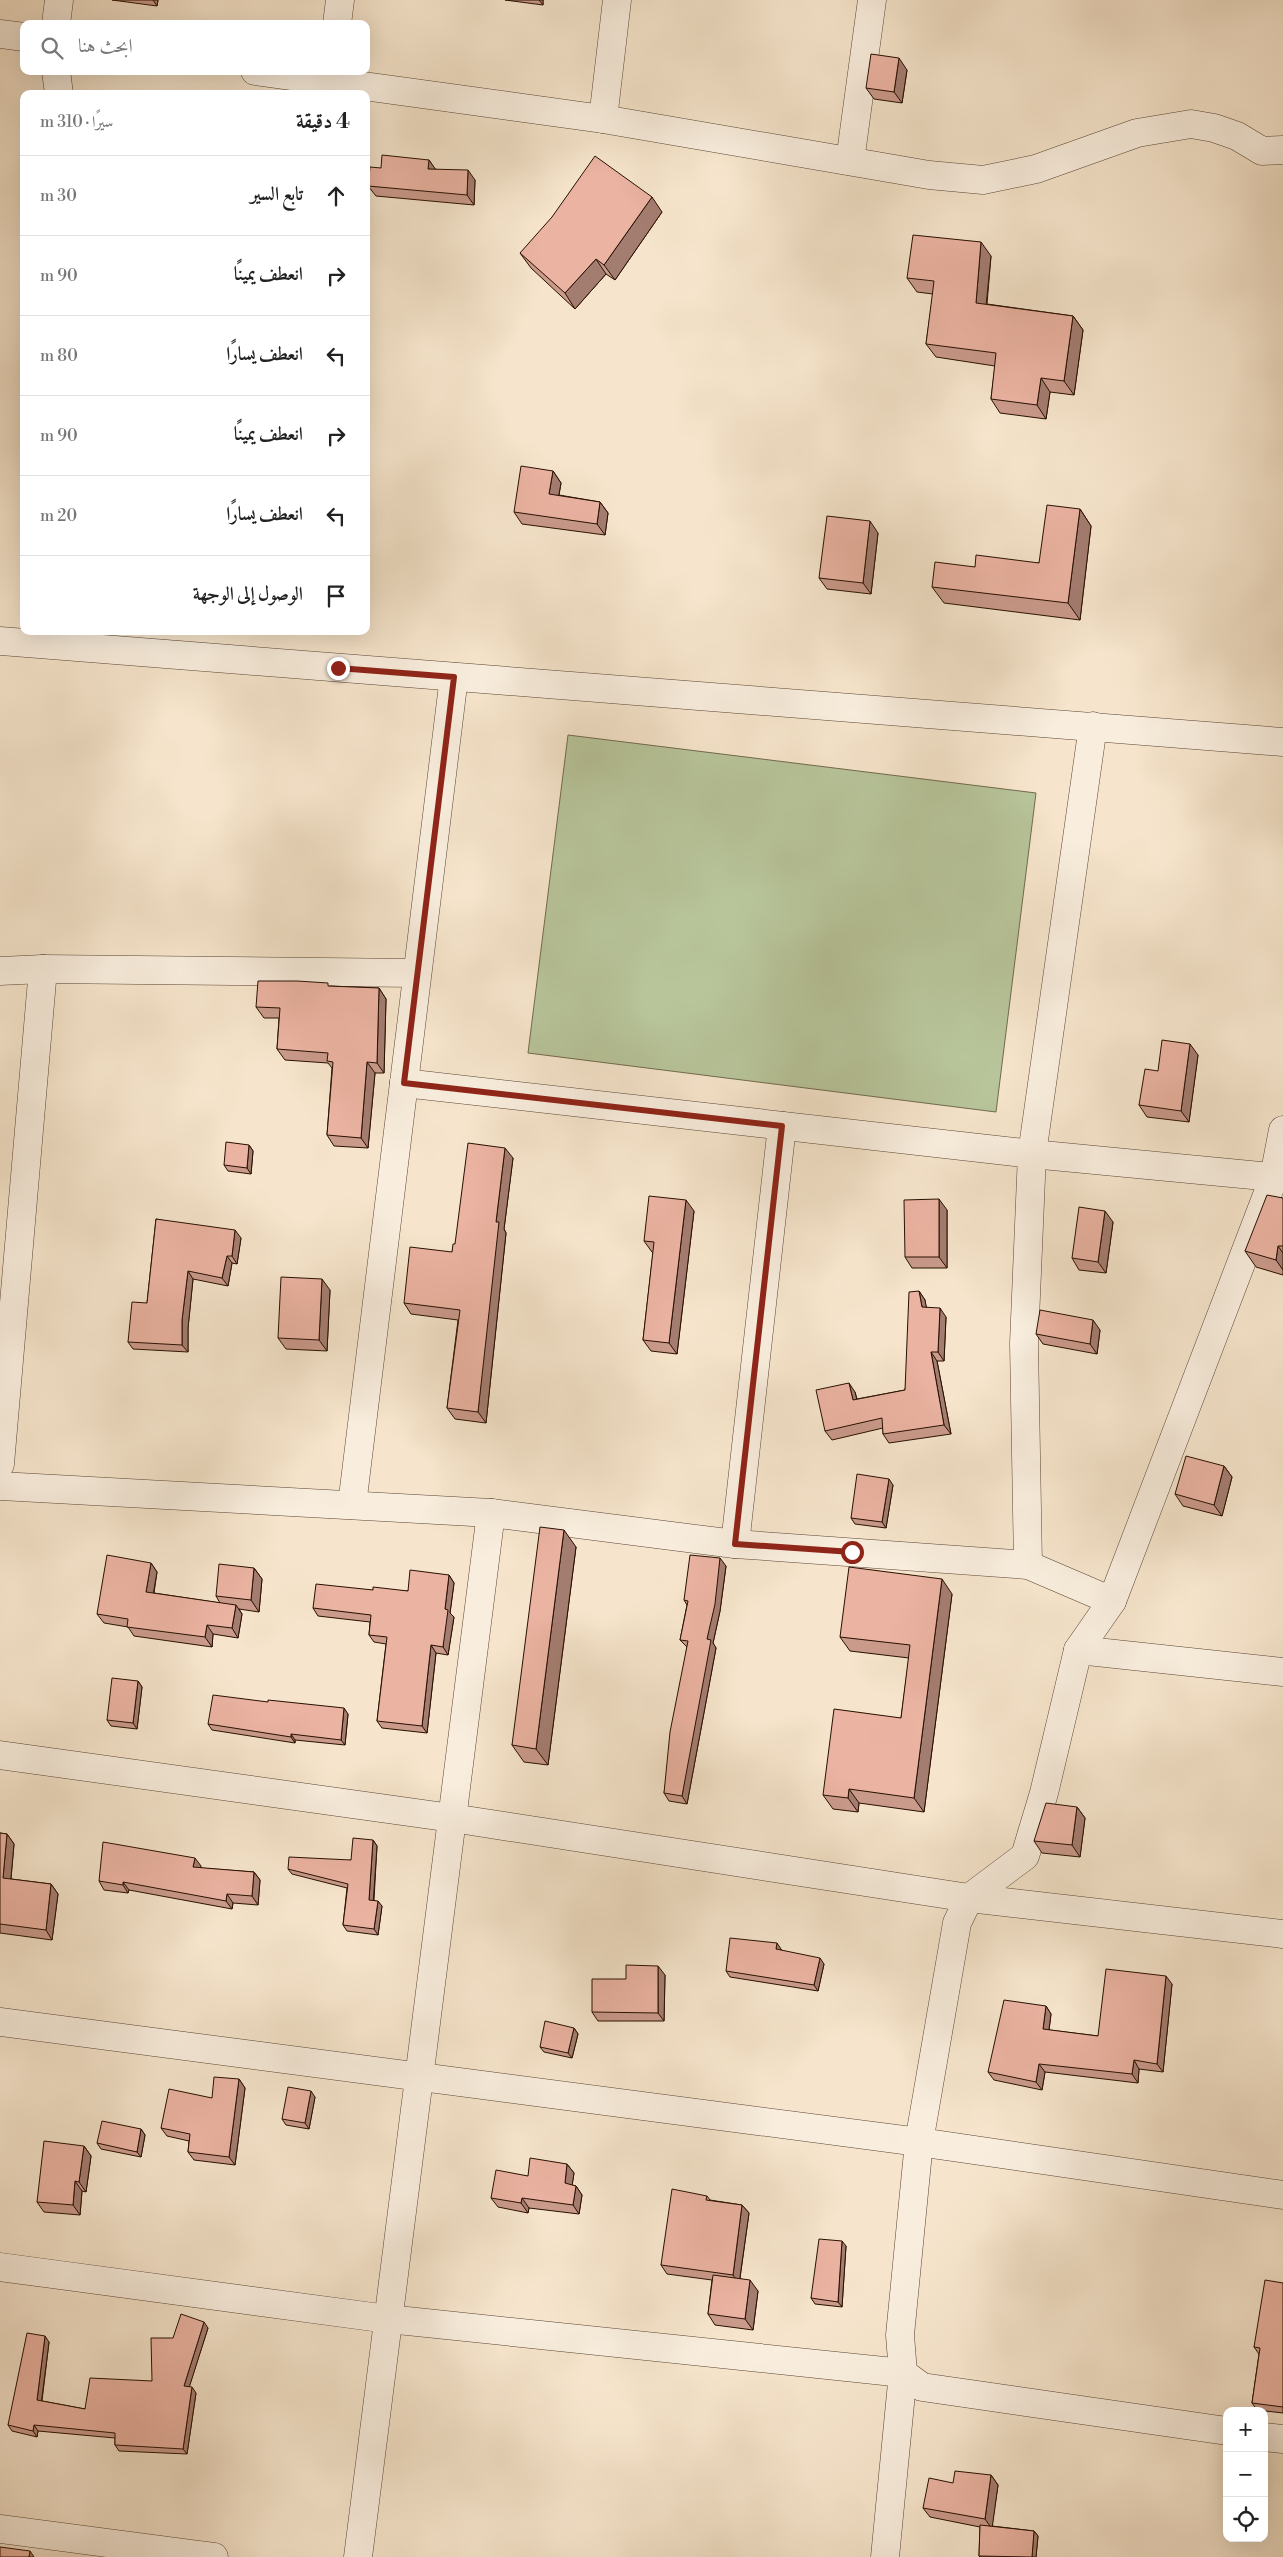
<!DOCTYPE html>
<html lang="ar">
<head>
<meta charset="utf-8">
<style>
  body { margin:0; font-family:"Libre Bodoni",Amiri,serif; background:#f2f2f2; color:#222; direction:rtl }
  .controls { position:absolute; right:15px; bottom:15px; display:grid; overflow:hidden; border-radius:10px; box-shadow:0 5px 20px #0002 }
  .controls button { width:45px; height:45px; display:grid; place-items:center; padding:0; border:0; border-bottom:1px solid #e0e0e0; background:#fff; color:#222; font:25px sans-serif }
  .stop { position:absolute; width:15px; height:15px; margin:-11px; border:4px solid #8f2418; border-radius:50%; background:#fff }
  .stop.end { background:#8f2418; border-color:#fff; box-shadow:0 1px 5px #0008 }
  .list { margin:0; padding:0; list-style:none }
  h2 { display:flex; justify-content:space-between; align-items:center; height:65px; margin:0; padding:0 20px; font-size:21px }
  h2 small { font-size:16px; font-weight:400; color:#767676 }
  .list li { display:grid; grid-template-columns:32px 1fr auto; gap:15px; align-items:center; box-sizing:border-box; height:80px; padding:0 20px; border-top:1px solid #e0e0e0 }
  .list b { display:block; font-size:19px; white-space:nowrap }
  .list em { font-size:16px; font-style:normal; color:#767676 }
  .icon { flex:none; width:28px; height:28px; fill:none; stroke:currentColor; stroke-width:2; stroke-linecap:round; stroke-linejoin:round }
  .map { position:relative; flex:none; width:1283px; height:2557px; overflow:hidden; direction:ltr }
  .search { position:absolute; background:#fff; box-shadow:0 5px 20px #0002; left:20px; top:20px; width:350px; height:55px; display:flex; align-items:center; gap:12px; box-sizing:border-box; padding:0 18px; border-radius:10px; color:#767676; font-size:19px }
  .panel { position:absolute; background:#fff; box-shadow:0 5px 20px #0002; left:20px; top:90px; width:350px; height:545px; border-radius:10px; direction:rtl }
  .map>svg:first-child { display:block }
</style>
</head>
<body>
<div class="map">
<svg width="1283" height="2557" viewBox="0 0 1283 2557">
  <rect width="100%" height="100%" fill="#f6e5cc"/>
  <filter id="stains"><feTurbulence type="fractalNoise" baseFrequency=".004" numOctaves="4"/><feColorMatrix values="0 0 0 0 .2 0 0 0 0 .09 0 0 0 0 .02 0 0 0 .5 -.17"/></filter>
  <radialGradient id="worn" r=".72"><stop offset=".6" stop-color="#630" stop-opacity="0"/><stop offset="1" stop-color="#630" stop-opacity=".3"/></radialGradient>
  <polygon fill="#b8c59b" stroke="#706a4e" points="568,735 1036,793 996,1112 528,1053"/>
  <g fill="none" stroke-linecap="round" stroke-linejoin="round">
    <g stroke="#5b4434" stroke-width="29">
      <g id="street">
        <polyline points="56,24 59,0"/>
        <polyline points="337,24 340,0"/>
        <polyline points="0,34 24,37"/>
        <polyline points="56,71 59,94"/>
        <polyline points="255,71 603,119 617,0"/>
        <polyline points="603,119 929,175 983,180 1036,169 1137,133 1191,124 1214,128 1237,136 1262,151 1283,150"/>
        <polyline points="850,161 872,0"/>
        <polyline points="0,641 1283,742"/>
        <polyline points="0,971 43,969 417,973"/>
        <polyline points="404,1083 1032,1154 1283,1178"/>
        <polyline points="0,1464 43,969"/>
        <polyline points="0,1486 491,1513 735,1544 1028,1565 1112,1601"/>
        <polyline points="352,1505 454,677"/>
        <polyline points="735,1544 782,1126"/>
        <polyline points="1028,1565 1024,1343 1032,1154 1093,726"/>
        <polyline points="1078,1650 1283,1672"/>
        <polyline points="0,1755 452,1818 969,1898 1283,1934"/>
        <polyline points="0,2022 919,2142 1283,2195"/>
        <polyline points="0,2267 388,2319 903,2373 922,2387 1227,2431"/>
        <polyline points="1264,2437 1283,2439"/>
        <polyline points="0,2529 214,2557"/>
        <polyline points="358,2557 491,1513"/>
        <polyline points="885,2557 903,2373 900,2335 919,2142 957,1923 969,1898 1025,1856 1044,1793 1078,1650 1112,1601 1274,1177 1283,1130"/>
      </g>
    </g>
    <use href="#street" stroke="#f9eede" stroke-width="28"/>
  </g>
  <g fill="#ca9a8b" stroke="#270f01">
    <polygon points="112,0 158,0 157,6"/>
    <polygon points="505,0 543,0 543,5"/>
    <polygon points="907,70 902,103 874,99 866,88"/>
    <polygon points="429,160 435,169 475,180 474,205 376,196 368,186 381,168"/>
    <polygon points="662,212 615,280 606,274 575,309 531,268 520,253"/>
    <polygon points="991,256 987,304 1073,316 1083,330 1074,395 1050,392 1046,419 1000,413 991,399 995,366 936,357 926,344 933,294 917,292 907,278"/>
    <polygon points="553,471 561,483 559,495 600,502 608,513 605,535 522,524 514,512"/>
    <polygon points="1080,509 1091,526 1080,620 944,603 932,587 975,567 1039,563"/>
    <polygon points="878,533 871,594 827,589 819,578"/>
    <polygon points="330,986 379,988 386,999 384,1073 375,1073 368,1148 334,1146 327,1135 332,1068 328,1063 285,1060 277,1049 279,1018 264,1018 256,1007"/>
    <polygon points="1198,1055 1189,1122 1147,1117 1139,1105 1158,1071"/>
    <polygon points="249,1145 253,1151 251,1174 228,1171 224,1165"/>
    <polygon points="513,1158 504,1229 506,1233 486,1423 455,1419 447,1408 458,1320 411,1314 404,1303 452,1252 455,1244"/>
    <polygon points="1283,1198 1283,1275 1256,1267 1245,1251"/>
    <polygon points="947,1210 947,1268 912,1268 905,1257"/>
    <polygon points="694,1211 677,1354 651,1351 643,1340 653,1253 652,1252 644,1241"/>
    <polygon points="156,1219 241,1238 237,1264 232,1263 228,1286 193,1279 188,1328 188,1352 133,1349 128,1342 147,1303"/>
    <polygon points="1113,1222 1106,1273 1079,1270 1072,1258"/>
    <polygon points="330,1290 327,1351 286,1349 278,1338"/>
    <polygon points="919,1291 925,1300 926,1307 946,1317 944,1361 937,1361 951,1434 889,1443 883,1434 883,1428 832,1440 825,1431 855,1392 857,1399 905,1390"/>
    <polygon points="1100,1330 1097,1354 1043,1344 1036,1334"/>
    <polygon points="1224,1466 1232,1477 1222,1516 1183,1506 1175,1494"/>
    <polygon points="893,1485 886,1528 855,1524 851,1518"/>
    <polygon points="576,1547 548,1765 524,1762 512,1745"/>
    <polygon points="151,1563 157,1572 154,1593 220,1603 216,1596 254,1568 262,1579 259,1612 239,1609 242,1614 238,1638 213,1634 212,1647 134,1636 128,1627 104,1623 97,1614"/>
    <polygon points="726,1566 720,1611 713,1643 716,1648 687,1804 669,1801 664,1793 687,1647 680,1640 687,1605 684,1600"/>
    <polygon points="449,1575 454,1583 450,1613 454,1617 448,1655 436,1653 427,1733 382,1728 377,1721 386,1644 374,1642 369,1635 370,1622 318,1616 313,1608 373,1590 408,1591"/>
    <polygon points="952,1594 924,1812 859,1803 858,1812 833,1809 823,1795 901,1718 909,1658 850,1651 840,1637"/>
    <polygon points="138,1681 142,1687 137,1729 111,1726 107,1720"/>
    <polygon points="348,1714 345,1745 295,1740 295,1743 212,1730 208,1724"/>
    <polygon points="1077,1807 1085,1818 1080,1857 1042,1853 1034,1841"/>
    <polygon points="0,1833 7,1834 14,1844 11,1879 51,1884 58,1894 52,1940 0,1933"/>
    <polygon points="373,1840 377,1846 374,1900 382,1906 378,1935 347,1931 343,1925 347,1888 292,1874 288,1869 351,1860"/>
    <polygon points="201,1866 200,1868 254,1872 260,1880 258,1905 233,1903 232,1909 129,1890 128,1893 104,1890 99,1881"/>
    <polygon points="781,1949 781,1950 824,1964 818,1991 730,1977 726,1971"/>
    <polygon points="665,1975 664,2021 598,2021 592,2012 626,1979"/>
    <polygon points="1172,1984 1163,2072 1139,2069 1138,2083 1045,2072 1042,2090 994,2080 988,2072 1046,2006 1051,2014 1049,2030 1098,2036"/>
    <polygon points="574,2028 578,2034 572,2058 544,2052 540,2047"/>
    <polygon points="239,2079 245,2088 235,2165 194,2160 188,2152 189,2141 167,2136 161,2128 212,2098"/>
    <polygon points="315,2097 309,2129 286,2125 282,2119"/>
    <polygon points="141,2129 145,2135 141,2157 101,2149 97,2143"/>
    <polygon points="84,2146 91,2156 86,2192 82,2191 80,2215 44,2212 37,2202"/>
    <polygon points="567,2164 574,2173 572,2185 576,2186 582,2195 579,2214 529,2208 528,2213 498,2207 491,2198 528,2176"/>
    <polygon points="707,2196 710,2200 742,2205 749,2213 740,2278 758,2291 753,2330 715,2325 708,2314 712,2280 667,2274 661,2265"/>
    <polygon points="846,2246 842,2307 815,2304 811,2298"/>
    <polygon points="1283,2283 1283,2413 1257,2410 1252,2403 1259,2354 1254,2347"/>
    <polygon points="208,2328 189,2387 196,2393 187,2454 119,2451 115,2445 115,2438 38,2431 37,2437 12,2431 8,2425 49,2342 42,2401 85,2409 152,2381 173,2338"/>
    <polygon points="991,2475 998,2485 992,2526 1034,2531 1038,2536 1036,2557 980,2557 979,2556 980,2527 930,2517 923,2508"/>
  </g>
  <g fill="#a47d71" stroke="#270f01">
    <polygon points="153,0 158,0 157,6"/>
    <polygon points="539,0 543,0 543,5"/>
    <polygon points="899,58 907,70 902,103 894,92"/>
    <polygon points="429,160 436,170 428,169"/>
    <polygon points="468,170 475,180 474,205 467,195"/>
    <polygon points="652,197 662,212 615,280 604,265"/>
    <polygon points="981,242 991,256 985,316 976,303"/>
    <polygon points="596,259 606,274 575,309 565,293"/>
    <polygon points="1073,316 1083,330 1074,395 1064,381"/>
    <polygon points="1041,378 1050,392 1046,419 1037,405"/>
    <polygon points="553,471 561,483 557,505 549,494"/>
    <polygon points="600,502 608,513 605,535 597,524"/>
    <polygon points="1080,509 1091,526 1080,620 1068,603"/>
    <polygon points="870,521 878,533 871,594 863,583"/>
    <polygon points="379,988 386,999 384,1073 377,1063"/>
    <polygon points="1190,1044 1198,1055 1189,1122 1181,1111"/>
    <polygon points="367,1062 375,1073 368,1148 361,1138"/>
    <polygon points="249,1145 253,1151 251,1174 247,1168"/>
    <polygon points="505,1148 513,1158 504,1229 506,1233 486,1423 478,1412 496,1222"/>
    <polygon points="939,1199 947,1210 947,1268 939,1257"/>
    <polygon points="686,1200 694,1211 677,1354 669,1343"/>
    <polygon points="1105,1211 1113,1222 1106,1273 1098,1262"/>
    <polygon points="235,1230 241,1238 237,1264 232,1256"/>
    <polygon points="1278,1246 1283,1253 1283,1270 1276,1260"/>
    <polygon points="227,1256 232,1263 228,1286 222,1278"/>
    <polygon points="188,1271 193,1279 188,1328 188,1352 182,1345 182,1320"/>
    <polygon points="322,1279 330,1290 327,1351 319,1340"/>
    <polygon points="919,1291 925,1300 928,1316 922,1307"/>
    <polygon points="940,1308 946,1317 944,1361 938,1352"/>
    <polygon points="1093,1320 1100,1330 1097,1354 1090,1344"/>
    <polygon points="931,1352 937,1361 951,1434 944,1425"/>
    <polygon points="849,1383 855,1392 859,1409 853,1400"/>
    <polygon points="1224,1466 1232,1477 1222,1516 1214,1505"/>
    <polygon points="889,1479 893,1485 886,1528 882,1522"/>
    <polygon points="564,1530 576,1547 548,1765 536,1749"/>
    <polygon points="720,1558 726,1566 720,1611 713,1643 716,1648 687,1804 682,1796 707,1639"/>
    <polygon points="151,1563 157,1572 152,1601 146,1592"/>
    <polygon points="254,1568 262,1579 259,1612 251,1600"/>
    <polygon points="449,1575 454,1583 450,1613 454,1617 448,1655 443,1647 445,1609"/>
    <polygon points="942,1579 952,1594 924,1812 914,1798"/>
    <polygon points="236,1605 242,1614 238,1638 232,1628"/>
    <polygon points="207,1625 213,1634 212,1647 205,1637"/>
    <polygon points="431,1645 436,1653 427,1733 422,1726"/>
    <polygon points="138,1681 142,1687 137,1729 133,1723"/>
    <polygon points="344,1708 348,1714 345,1745 341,1740"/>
    <polygon points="291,1734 295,1740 295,1743 291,1737"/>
    <polygon points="849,1789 859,1803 858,1812 848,1798"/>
    <polygon points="1077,1807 1085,1818 1080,1857 1072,1845"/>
    <polygon points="7,1834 14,1844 10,1888 3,1878"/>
    <polygon points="373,1840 377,1846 373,1905 369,1900"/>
    <polygon points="195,1858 201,1866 199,1875 193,1867"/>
    <polygon points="254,1872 260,1880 258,1905 252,1896"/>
    <polygon points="123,1882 129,1890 128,1893 123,1885"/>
    <polygon points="51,1884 58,1894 52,1940 46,1930"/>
    <polygon points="227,1894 233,1903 232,1909 226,1901"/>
    <polygon points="378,1901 382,1906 378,1935 374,1929"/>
    <polygon points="777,1943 781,1949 780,1955 776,1949"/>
    <polygon points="820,1958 824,1964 818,1991 814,1985"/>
    <polygon points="658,1966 665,1975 664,2021 658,2013"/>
    <polygon points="1166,1976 1172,1984 1163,2072 1157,2064"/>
    <polygon points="1046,2006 1051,2014 1048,2037 1043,2029"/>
    <polygon points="574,2028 578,2034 572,2058 568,2053"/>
    <polygon points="1134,2060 1139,2069 1138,2083 1132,2074"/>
    <polygon points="1039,2064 1045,2072 1042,2090 1036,2082"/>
    <polygon points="239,2079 245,2088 235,2165 229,2157"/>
    <polygon points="311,2091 315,2097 309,2129 305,2123"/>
    <polygon points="141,2129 145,2135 141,2157 137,2152"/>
    <polygon points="84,2146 91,2156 86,2192 79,2182"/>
    <polygon points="567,2164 574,2173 571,2193 565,2183"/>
    <polygon points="75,2181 82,2191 80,2215 73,2205"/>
    <polygon points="576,2186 582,2195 579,2214 573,2205"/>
    <polygon points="522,2198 529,2208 528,2213 521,2203"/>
    <polygon points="742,2205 749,2213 739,2284 733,2275"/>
    <polygon points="842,2241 846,2246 842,2307 838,2302"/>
    <polygon points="750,2280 758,2291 753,2330 745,2319"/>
    <polygon points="204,2322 208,2328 188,2391 184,2386"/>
    <polygon points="45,2336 49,2342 41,2405 37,2400"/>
    <polygon points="192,2387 196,2393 187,2454 183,2449"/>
    <polygon points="34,2425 38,2431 37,2437 33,2431"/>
    <polygon points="991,2475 998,2485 992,2529 985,2519"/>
    <polygon points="1034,2531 1038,2536 1036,2557 1032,2557"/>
    <polygon points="30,2551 34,2557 29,2557"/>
  </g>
  <g fill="#ebb3a2" stroke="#270f01">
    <polygon points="871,54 899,58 894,92 866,88"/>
    <polygon points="382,155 429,160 428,169 468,170 467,195 368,186 370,167 381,168"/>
    <polygon points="595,156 652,197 604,265 596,259 565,293 520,253 552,217"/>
    <polygon points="913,235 981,242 976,303 1073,316 1064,381 1041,378 1037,405 991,399 996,353 926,344 934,281 907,278"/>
    <polygon points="521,466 553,471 549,494 600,502 597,524 514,512"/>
    <polygon points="1047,505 1080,509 1068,603 932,587 935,562 975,567 976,555 1039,563"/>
    <polygon points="827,516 870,521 863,583 819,578"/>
    <polygon points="258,981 297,981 328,983 328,986 379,988 377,1063 367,1062 361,1138 327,1135 333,1062 327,1061 328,1053 277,1049 280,1008 256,1007"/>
    <polygon points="1162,1040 1190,1044 1181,1111 1139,1105 1145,1069 1158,1071"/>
    <polygon points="226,1142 249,1145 247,1168 224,1165"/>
    <polygon points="468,1143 505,1148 496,1222 499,1222 478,1412 447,1408 460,1310 404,1303 410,1247 452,1252 453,1244 455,1244"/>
    <polygon points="1267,1195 1283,1198 1283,1246 1278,1246 1276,1260 1245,1251"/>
    <polygon points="649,1196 686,1200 669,1343 643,1340 654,1242 644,1241"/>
    <polygon points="939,1199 939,1257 905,1257 904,1200"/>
    <polygon points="1079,1207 1105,1211 1098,1262 1072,1258"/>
    <polygon points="156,1219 235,1230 232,1256 227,1256 222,1278 188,1271 182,1320 182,1345 128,1342 132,1302 147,1303"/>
    <polygon points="281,1277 322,1279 319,1340 278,1338"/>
    <polygon points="919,1291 922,1307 940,1308 938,1352 931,1352 944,1425 883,1434 882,1418 825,1431 816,1390 849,1383 853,1400 905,1390 909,1292"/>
    <polygon points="1040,1310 1093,1320 1090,1344 1036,1334"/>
    <polygon points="1186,1456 1224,1466 1214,1505 1175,1494"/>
    <polygon points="857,1474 889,1479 882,1522 851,1518"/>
    <polygon points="540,1527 564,1530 536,1749 512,1745"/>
    <polygon points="107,1555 151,1563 146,1592 236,1605 232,1628 207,1625 205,1637 127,1627 128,1619 97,1614"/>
    <polygon points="690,1555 720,1558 715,1604 707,1639 711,1640 682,1796 664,1793 670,1732 688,1641 680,1640 688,1601 684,1600"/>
    <polygon points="219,1564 254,1568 251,1600 216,1596"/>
    <polygon points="849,1567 942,1579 914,1798 849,1789 848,1798 823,1795 834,1709 901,1718 910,1645 840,1637"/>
    <polygon points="410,1570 449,1575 445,1609 448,1610 443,1647 431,1645 422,1726 377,1721 387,1637 369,1635 371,1615 313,1608 316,1584 373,1590 373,1587 408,1591"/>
    <polygon points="112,1678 138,1681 133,1723 107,1720"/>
    <polygon points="213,1695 268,1702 268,1700 344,1708 341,1740 291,1734 291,1737 208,1724"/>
    <polygon points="1046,1803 1077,1807 1072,1845 1034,1841"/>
    <polygon points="0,1833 7,1834 3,1878 51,1884 46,1930 0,1924"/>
    <polygon points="353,1838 373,1840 369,1900 378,1901 374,1929 343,1925 348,1884 288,1869 289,1857 351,1860"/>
    <polygon points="103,1842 195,1858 193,1867 254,1872 252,1896 227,1894 226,1901 123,1882 123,1885 99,1881"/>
    <polygon points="730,1938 777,1943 776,1949 820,1958 814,1985 726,1971"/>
    <polygon points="626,1965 658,1966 658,2013 592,2012 592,1979 626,1979"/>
    <polygon points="1106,1969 1166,1976 1157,2064 1134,2060 1132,2074 1039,2064 1036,2082 988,2072 1004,2000 1046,2006 1043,2029 1098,2036"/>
    <polygon points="545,2021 574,2028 568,2053 540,2047"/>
    <polygon points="214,2077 239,2079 229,2157 188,2152 190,2134 161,2128 169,2089 212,2098"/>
    <polygon points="288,2087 311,2091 305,2123 282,2119"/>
    <polygon points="102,2121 141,2129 137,2152 97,2143"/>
    <polygon points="44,2141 84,2146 79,2182 75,2181 73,2205 37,2202"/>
    <polygon points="530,2158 567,2164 565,2183 576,2186 573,2205 522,2198 521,2203 491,2198 496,2170 528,2176"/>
    <polygon points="672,2189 707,2196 706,2200 742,2205 733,2275 661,2265"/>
    <polygon points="819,2239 842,2241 838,2302 811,2298"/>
    <polygon points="713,2275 750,2280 745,2319 708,2314"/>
    <polygon points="1265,2280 1283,2283 1283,2407 1252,2403 1260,2348 1254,2347"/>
    <polygon points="181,2314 204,2322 184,2386 192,2387 183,2449 115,2445 115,2433 34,2425 33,2431 8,2425 27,2333 45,2336 37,2400 85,2409 90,2378 152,2381 151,2338 173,2338"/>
    <polygon points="955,2471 991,2475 985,2519 923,2508 929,2478 953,2483"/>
    <polygon points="980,2525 1034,2531 1032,2557 979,2556"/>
    <polygon points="0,2547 30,2551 29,2557 0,2557"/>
  </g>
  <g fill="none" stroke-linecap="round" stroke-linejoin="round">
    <polyline stroke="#8f2418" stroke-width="6" points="338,668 454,677 404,1083 782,1126 735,1544 852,1552"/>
  </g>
  <rect width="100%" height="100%" filter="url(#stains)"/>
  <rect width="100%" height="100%" fill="url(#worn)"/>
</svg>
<div class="controls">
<button>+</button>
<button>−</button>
<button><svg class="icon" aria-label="locate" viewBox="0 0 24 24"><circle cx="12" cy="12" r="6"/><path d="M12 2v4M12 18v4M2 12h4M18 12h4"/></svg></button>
</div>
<div class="stop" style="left:852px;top:1552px"></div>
<div class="stop end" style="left:338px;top:668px"></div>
<div class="search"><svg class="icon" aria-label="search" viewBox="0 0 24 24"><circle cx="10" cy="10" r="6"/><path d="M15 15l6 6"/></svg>ابحث هنا</div>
<section class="panel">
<h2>4 دقيقة<small>سيرًا · 310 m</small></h2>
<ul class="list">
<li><svg class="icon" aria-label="ahead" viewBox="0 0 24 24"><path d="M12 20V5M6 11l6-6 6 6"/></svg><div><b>تابع السير</b></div><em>30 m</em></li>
<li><svg class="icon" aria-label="right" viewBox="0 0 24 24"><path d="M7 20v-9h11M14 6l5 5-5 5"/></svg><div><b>انعطف يمينًا</b></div><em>90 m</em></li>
<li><svg class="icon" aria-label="left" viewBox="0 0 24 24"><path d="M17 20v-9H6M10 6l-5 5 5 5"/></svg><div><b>انعطف يسارًا</b></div><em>80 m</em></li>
<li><svg class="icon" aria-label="right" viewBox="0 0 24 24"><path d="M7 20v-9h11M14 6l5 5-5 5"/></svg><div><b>انعطف يمينًا</b></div><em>90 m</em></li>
<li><svg class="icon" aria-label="left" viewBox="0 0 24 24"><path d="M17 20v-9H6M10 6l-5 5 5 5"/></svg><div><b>انعطف يسارًا</b></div><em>20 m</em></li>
<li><svg class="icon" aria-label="arrive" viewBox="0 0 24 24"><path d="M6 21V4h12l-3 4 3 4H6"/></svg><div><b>الوصول إلى الوجهة</b></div></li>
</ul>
</section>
</div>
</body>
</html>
